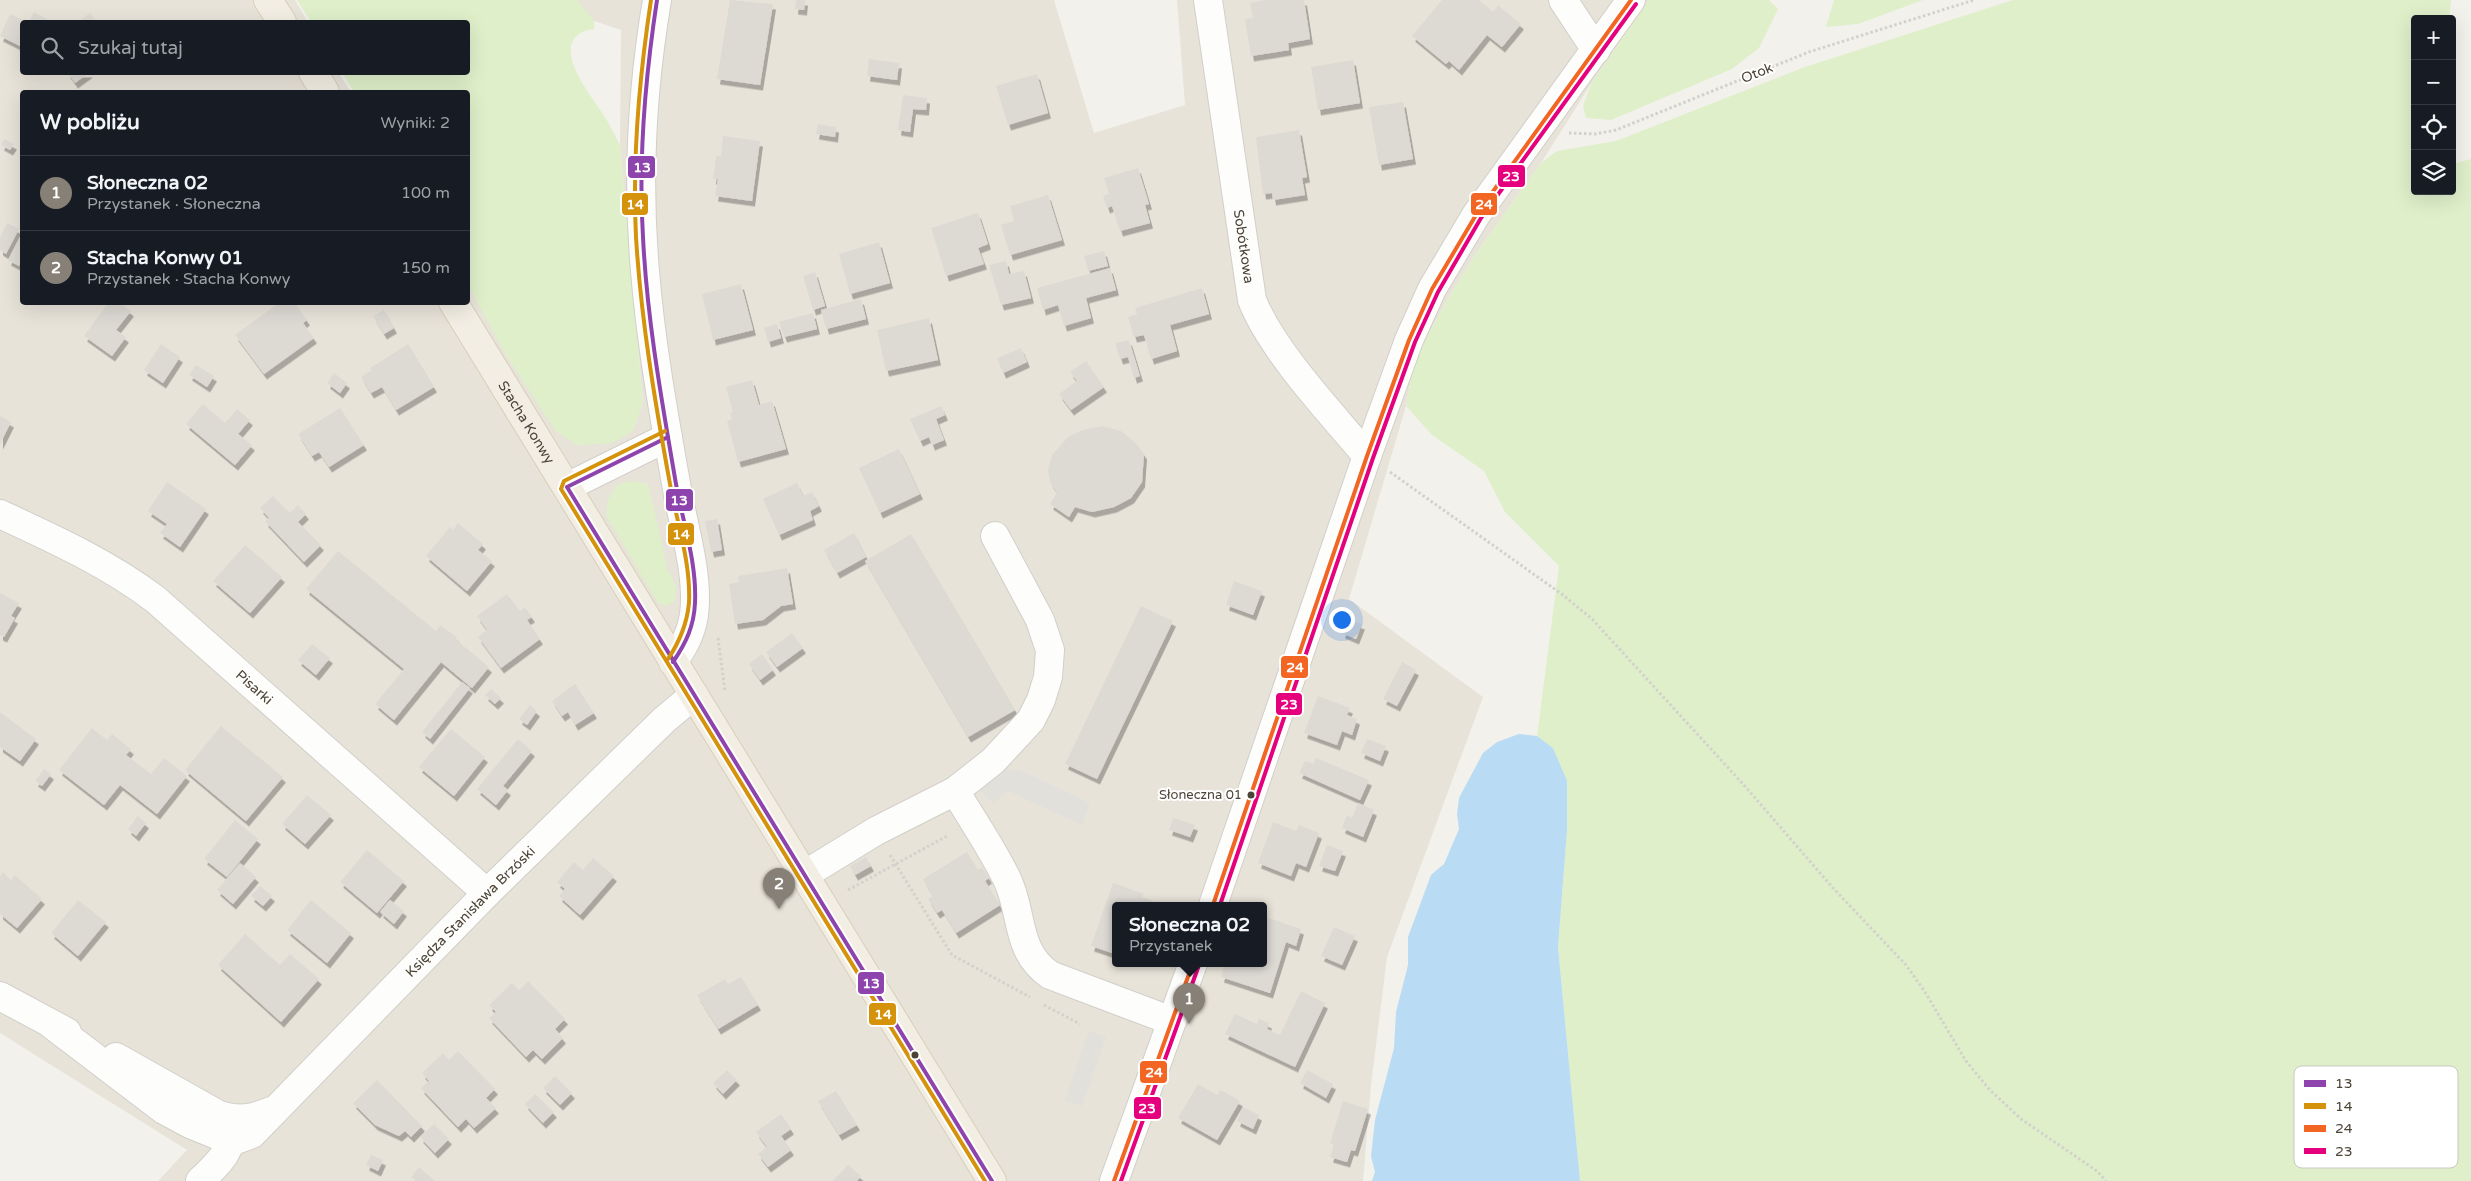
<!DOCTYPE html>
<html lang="pl">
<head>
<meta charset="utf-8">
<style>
  body { margin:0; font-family:"Varela Round",sans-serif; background:#242831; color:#f1f3f6 }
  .controls { position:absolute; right:15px; top:15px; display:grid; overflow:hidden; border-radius:5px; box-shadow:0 5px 20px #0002 }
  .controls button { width:45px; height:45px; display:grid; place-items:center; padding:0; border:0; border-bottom:1px solid #363941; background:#171b24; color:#f1f3f6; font:25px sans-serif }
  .you { position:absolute; left:1341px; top:619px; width:18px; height:18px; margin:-12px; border:4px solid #fff; border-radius:50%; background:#1a73e8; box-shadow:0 0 0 8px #1a73e833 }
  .badge { display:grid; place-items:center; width:32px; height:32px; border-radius:50%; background:#868076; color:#fff; font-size:16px; font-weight:700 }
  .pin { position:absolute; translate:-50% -41px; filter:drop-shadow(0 1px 2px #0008) }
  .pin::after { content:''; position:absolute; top:26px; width:18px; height:15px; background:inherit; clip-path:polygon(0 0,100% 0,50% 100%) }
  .popup { position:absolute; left:1112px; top:902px; width:155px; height:65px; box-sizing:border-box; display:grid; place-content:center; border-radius:5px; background:#171b24; filter:drop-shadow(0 1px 4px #0005); font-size:16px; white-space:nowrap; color:#9ea1a6 }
  .popup b { font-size:19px; color:#f1f3f6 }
  .popup::after { content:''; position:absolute; left:50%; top:100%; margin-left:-10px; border:10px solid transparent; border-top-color:#171b24 }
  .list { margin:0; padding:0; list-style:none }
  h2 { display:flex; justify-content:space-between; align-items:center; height:65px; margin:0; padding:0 20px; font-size:21px }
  h2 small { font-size:16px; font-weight:400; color:#9ea1a6 }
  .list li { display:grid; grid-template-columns:32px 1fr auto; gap:15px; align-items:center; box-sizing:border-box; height:75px; padding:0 20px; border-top:1px solid #363941 }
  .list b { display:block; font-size:19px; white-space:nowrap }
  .list p { margin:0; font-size:16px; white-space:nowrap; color:#9ea1a6 }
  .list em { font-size:16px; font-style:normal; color:#9ea1a6 }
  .icon { flex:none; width:28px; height:28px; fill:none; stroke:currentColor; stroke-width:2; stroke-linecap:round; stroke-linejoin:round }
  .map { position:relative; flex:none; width:2471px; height:1181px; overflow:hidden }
  .search { position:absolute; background:#171b24; box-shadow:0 5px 20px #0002; left:20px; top:20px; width:450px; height:55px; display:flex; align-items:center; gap:12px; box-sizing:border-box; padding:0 18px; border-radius:5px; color:#9ea1a6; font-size:19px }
  .panel { position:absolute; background:#171b24; box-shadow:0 5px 20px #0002; left:20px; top:90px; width:450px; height:215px; border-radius:5px }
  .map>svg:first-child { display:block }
</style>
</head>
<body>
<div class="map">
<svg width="2471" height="1181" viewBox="0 0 2471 1181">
  <defs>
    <filter id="shadow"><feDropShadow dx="3" dy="5.5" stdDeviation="0" flood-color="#0004"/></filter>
  </defs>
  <rect width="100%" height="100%" fill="#f3f1ec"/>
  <path fill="#e8e3d9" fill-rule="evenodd" d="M0,0H295L308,22H22V72L339,73L351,92H22V302H468V285L643,403L620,145L621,30L594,21L540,12L542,0H1054L1094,133L1185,105L1177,0H1649L1591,84L1541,163L1475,255L1445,304L1422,346L1412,373L1406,406L1349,599L1483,697L1387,957L1371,1085L1363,1181H158L187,1150L0,1033ZM1115,905H1263V963H1115Z"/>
  <g fill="#dfefca">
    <path d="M297,0H577L594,21V29C589,30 583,31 579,34C554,52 593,98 603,114C609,123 614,134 620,145L643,403L633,431L612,443L577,445L556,431L506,355L468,285V92H354L342,73L468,72V22H311Z"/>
    <polygon points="1649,0 1769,0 1778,9 1759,48 1732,69 1611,120 1586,118 1583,106 1591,84"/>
    <polygon points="1834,0 1923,0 1858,24 1826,27"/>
    <polygon points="2013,0 2451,0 2449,19 2415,19 2415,191 2452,191 2452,164 2471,159 2471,1181 1580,1181 1558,947 1567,830 1553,748 1537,736 1559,566 1505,512 1484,471 1432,435 1406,406 1412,373 1422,346 1445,304 1475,255 1541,163 1557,151 1616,141 1805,67"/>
    <polygon points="632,481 648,484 668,571 676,587 675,601 667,606 658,603 606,515 608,500 617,485"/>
  </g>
  <g fill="#e2e0db">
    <polygon points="1004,768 1020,770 1090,803 1082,825 1008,791 993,804 980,790 997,771"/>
    <polygon points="1089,1031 1106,1037 1082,1106 1065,1100"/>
  </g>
  <polygon fill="#b9dbf4" points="1519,734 1537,736 1553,748 1567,781 1567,830 1558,947 1580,1181 1372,1181 1375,1172 1371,1156 1375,1120 1394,1048 1396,1012 1408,965 1408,937 1431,875 1444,864 1459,829 1457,814 1459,798 1483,753 1497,742"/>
  <g fill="#dddad4" filter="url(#shadow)">
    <polygon points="730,0 773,4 760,85 717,79"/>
    <polygon points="796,0 805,0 804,10 795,9"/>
    <polygon points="1265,0 1304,0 1310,39 1288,43 1289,50 1251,56 1245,19 1253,18 1250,3"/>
    <polygon points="1442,0 1479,0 1493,12 1498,5 1521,24 1502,47 1487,35 1459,70 1449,61 1446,64 1412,36"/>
    <polygon points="34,12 50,21 49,22 29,22"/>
    <polygon points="90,13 97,22 78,22"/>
    <polygon points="10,14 27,22 22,22 22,47 0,36"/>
    <polygon points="869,59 899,63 897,80 867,76"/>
    <polygon points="1353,60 1360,103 1318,110 1311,67"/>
    <polygon points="67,72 90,72 75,83"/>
    <polygon points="1037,74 1048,113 1008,125 996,86"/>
    <polygon points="903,95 927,98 926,110 913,109 910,132 898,130"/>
    <polygon points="1403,102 1413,159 1379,165 1369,107"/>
    <polygon points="818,124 836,127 835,137 816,134"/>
    <polygon points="1299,130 1307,177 1302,178 1305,195 1273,200 1272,193 1263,194 1256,137"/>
    <polygon points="723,136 760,141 752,201 715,196 718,179 713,179 716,156 721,156"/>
    <polygon points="4,139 14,144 10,150 1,145"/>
    <polygon points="1138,168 1149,204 1145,205 1150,223 1120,231 1112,206 1107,208 1103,196 1109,194 1104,178"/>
    <polygon points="1048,195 1062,240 1010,255 1001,225 1014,221 1010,206"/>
    <polygon points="978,213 988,244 978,248 984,264 946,276 931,228"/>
    <polygon points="7,223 19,229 6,254 0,250 0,237"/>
    <polygon points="22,233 22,259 19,266 8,260"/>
    <polygon points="879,242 890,283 850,294 839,254"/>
    <polygon points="1104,251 1108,266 1088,271 1084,256"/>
    <polygon points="1006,261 1009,274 1024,271 1031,298 1001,305 989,265"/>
    <polygon points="1110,268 1116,290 1086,298 1091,318 1064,326 1058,305 1043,310 1037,288"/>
    <polygon points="815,272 825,306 813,310 803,276"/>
    <polygon points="741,284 753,330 713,340 702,294"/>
    <polygon points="1202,288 1209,314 1170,325 1177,351 1151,359 1144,335 1134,337 1128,317 1137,314 1135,308"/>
    <polygon points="861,299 866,319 826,329 821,310"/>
    <polygon points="109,302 119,302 131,311 116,330 126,337 112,356 84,336"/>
    <polygon points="280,302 294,302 307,320 303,323 314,338 264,374 235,335"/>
    <polygon points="384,310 394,328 384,334 373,316"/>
    <polygon points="813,313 817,329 784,337 779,322"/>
    <polygon points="929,318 938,360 886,371 877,330"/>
    <polygon points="777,324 781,338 768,342 764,328"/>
    <polygon points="1129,340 1140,376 1134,378 1128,357 1120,359 1115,343"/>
    <polygon points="161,344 180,357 163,383 144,370"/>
    <polygon points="408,344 434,387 396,410 382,387 371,393 361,377 372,370 370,368"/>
    <polygon points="1021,348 1027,362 1003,373 997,358"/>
    <polygon points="1086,361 1104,387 1071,410 1059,394 1077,381 1070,372"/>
    <polygon points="196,365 214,376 207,387 189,375"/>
    <polygon points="334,373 347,383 340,393 327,383"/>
    <polygon points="752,380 759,405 772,401 786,449 738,462 727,421 732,419 730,413 733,412 726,387"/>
    <polygon points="203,404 225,423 237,409 250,420 238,434 252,445 235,465 186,424"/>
    <polygon points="941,406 945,415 936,419 944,440 932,445 929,437 920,441 910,419"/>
    <polygon points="340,408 364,445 329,467 319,452 312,456 298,434"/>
    <polygon points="0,416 11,422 0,444"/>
    <polygon points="1102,426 1121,431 1136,443 1144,454 1142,482 1131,498 1114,507 1092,512 1075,507 1069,517 1050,504 1057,493 1050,482 1048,470 1052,455 1068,437 1082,430"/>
    <polygon points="899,449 920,494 880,513 859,468"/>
    <polygon points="167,482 206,509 180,547 160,533 167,524 148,511"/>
    <polygon points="797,483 803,496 812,492 819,506 810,511 813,520 779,535 763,499"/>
    <polygon points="273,496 290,513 298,505 306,514 298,522 321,545 304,562 265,521 269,518 260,508"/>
    <polygon points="717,519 722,550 711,552 705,521"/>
    <polygon points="458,523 483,544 478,550 492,561 467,591 426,556 450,527 453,530"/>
    <polygon points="854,533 866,557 837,573 824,550"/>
    <polygon points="911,534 1015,710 968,737 865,561"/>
    <polygon points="245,545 282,577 250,613 213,581"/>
    <polygon points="338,551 436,631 440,625 457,637 455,639 489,667 472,688 441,662 394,720 375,704 404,669 306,589"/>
    <polygon points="787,568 793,604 781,606 763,620 735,624 729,584 739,582 738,576"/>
    <polygon points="1234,581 1262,591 1253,615 1226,605"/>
    <polygon points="0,593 19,603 11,616 15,618 4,637 0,635"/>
    <polygon points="507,594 520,611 525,607 532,617 527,620 540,639 501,668 478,637 487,630 477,616"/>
    <polygon points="1141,606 1173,621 1097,779 1065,764"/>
    <polygon points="1347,619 1362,624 1356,639 1342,633"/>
    <polygon points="792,633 803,648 777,667 766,652"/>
    <polygon points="312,644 330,658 316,675 298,660"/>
    <polygon points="762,654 773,670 760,680 749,664"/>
    <polygon points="1402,662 1416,670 1397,706 1383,699"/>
    <polygon points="462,682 470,688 430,739 422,732"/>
    <polygon points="575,684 594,713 575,725 568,712 562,716 552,701"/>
    <polygon points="491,689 501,698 495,704 485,695"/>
    <polygon points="1318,696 1350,708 1347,715 1357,719 1352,735 1342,731 1337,745 1304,733"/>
    <polygon points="530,705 537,711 527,725 519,719"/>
    <polygon points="0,712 36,739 20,761 0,747"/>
    <polygon points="221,726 283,777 246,821 185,770"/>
    <polygon points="92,728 107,740 112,734 131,749 126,755 151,774 164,758 187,776 157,814 120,785 104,805 59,770"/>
    <polygon points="451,729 485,757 454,796 419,767"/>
    <polygon points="518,739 532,751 503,786 508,790 496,805 477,789"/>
    <polygon points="1367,739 1386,746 1380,761 1361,753"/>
    <polygon points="1316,758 1369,780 1360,800 1299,773 1305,761 1313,764"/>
    <polygon points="44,769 51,774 42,786 35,781"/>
    <polygon points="307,795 331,815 305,844 282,824"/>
    <polygon points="1358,803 1374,810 1363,837 1342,828 1347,815 1352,818"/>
    <polygon points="138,816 146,823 136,836 128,829"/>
    <polygon points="1173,818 1195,825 1190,837 1169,830"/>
    <polygon points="235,820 258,839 227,877 204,859"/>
    <polygon points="1273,822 1296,831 1299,825 1319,833 1306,867 1296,863 1291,876 1258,863"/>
    <polygon points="1327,845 1343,851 1335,871 1319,866"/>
    <polygon points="367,850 404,881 377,913 340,882"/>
    <polygon points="967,852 978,870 982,867 989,878 985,881 1000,905 956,933 942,910 937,913 928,899 933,896 923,879"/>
    <polygon points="866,857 871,866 855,875 850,866"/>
    <polygon points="593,858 614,876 580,915 559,896 565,889 557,882 574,862 583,870"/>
    <polygon points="240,863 256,877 233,904 217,890"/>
    <polygon points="3,872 11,880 15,875 42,899 17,928 0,914 0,876"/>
    <polygon points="1113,883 1144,894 1142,897 1153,901 1151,905 1115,905 1115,954 1091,946"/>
    <polygon points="260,886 272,896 263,906 251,896"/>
    <polygon points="78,900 106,922 78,956 51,933"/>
    <polygon points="311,900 351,933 327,963 287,930"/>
    <polygon points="390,900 404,911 394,924 380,912"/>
    <polygon points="1263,916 1301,929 1296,946 1286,942 1270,993 1221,977 1225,963 1263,963"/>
    <polygon points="1334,927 1355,936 1342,965 1321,956"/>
    <polygon points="245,934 280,965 290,954 319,979 281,1022 218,965"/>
    <polygon points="741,977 758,1005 718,1029 697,995 725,979 728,984"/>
    <polygon points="528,981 565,1019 555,1029 563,1038 542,1059 533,1050 526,1057 489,1018 496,1012 489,1005 512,983 519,990"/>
    <polygon points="1301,991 1325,1003 1295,1067 1225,1034 1235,1014 1257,1024 1259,1019 1269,1023 1267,1029 1280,1035"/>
    <polygon points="458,1051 495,1089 486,1098 496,1108 474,1128 466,1119 458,1127 421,1088 429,1081 422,1073 443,1053 449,1060"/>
    <polygon points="727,1070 737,1080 723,1094 713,1083"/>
    <polygon points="1307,1070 1333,1084 1326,1098 1300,1083"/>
    <polygon points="555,1076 572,1093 560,1105 543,1088"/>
    <polygon points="377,1080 422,1126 411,1137 405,1131 399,1136 375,1125 353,1103"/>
    <polygon points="1198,1084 1217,1095 1221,1090 1240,1101 1217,1140 1178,1118"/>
    <polygon points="836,1091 857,1125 839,1135 818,1101"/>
    <polygon points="535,1094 554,1112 543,1123 525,1104"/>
    <polygon points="1343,1101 1368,1109 1355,1151 1351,1150 1347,1162 1330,1157 1334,1145 1330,1143"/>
    <polygon points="1243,1107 1259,1115 1253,1129 1237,1121"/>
    <polygon points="781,1114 791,1129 781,1136 791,1150 768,1167 758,1154 767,1147 756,1132"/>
    <polygon points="434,1124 449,1139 435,1153 420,1137"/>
    <polygon points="371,1155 383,1160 378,1171 366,1165"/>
    <polygon points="848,1165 861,1176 857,1181 833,1181"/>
    <polygon points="419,1167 435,1181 416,1181 411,1177"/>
  </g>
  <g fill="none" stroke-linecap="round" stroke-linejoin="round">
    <g stroke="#d1cfc9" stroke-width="30">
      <g id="minor">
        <path d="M657,0C642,89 637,181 645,271C651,346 665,421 678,495C685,531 699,578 694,615C691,634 684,646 673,662"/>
        <path id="s1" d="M1208,0L1252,300C1272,351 1331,413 1367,456"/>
        <polyline points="1563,0 1596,50"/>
        <polyline points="567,487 668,437"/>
        <path id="s2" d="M0,514C54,539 107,563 155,599L487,893"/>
        <path d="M955,791C972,819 991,847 1006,877C1024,912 1014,950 1050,975L1172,1021"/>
        <polyline points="804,875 876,831 955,791 993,761 1031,720 1041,700 1048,677 1050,650 1040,620 995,536"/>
        <polyline points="1213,905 1367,456 1409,340 1432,289 1476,215 1631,0"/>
        <polyline points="0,996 67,1032"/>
        <path id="s3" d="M51,1024L164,1110L190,1124L227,1139H239L252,1134L487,893L664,720L694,695"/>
        <path d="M116,1057L219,1115C239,1121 252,1119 271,1111"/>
        <path d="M200,1181C219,1163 233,1151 233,1123"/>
        <polyline points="1114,1181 1193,963"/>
      </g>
    </g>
    <g stroke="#d7cfb8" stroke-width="30">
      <g id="major">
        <polyline points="268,0 282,22"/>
        <polyline points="313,72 325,92"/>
        <path id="s4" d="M453,302L992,1181"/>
      </g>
    </g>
    <g stroke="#d3d1cb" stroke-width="3" stroke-dasharray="2.5 2.5" stroke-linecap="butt">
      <polyline points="1569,133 1595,134 1616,130 1809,52 1974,0"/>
      <polyline points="1390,472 1563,595 1592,619 1743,784 1833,888 1906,965 1925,992 1966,1061 1989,1089 2021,1119 2097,1171 2106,1181"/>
      <polyline points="718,638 725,691"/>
      <polyline points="890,855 952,955 1030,997"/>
      <polyline points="848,890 949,835"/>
      <polyline points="1044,1005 1080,1024"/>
    </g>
    <use href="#minor" stroke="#fdfdfc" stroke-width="28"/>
    <use href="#major" stroke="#f2eee4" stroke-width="28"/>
    <g stroke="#fff" stroke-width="8">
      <g id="bus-1">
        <path d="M657,0C645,79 638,157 643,237C647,320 662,402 676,484C683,523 697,563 695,603C694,626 686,643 673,662"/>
        <polyline points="668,437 567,487 992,1181"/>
      </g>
    </g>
    <g stroke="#fff" stroke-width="8">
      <g id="bus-2">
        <path d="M651,0C639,79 632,157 636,237C641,320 655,402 670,484C677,523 691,563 689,603C687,624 680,641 668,659"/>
        <polyline points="665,431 564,481 561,489 985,1181"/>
      </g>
    </g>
    <g stroke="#fff" stroke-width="8">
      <g id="bus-3">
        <polyline points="1213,905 1367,456 1409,340 1432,289 1476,215 1631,0"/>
        <polyline points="1114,1181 1193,963"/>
      </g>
    </g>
    <g stroke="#fff" stroke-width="8">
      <g id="bus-4">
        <polyline points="1220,905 1373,458 1415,342 1438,292 1481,218 1636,4"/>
        <polyline points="1121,1181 1199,965"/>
      </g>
    </g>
    <use href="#bus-1" stroke="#8e44ad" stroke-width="4"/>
    <use href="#bus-2" stroke="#d5920b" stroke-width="4"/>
    <use href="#bus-3" stroke="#f26522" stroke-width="4"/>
    <use href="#bus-4" stroke="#e5007d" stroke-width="4"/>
  </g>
  <g fill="#4b4336" stroke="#fff" stroke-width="2">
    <circle cx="1251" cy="795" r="4.5"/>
    <circle cx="915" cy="1055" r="4.5"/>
  </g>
  <g text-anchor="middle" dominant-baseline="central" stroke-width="4" stroke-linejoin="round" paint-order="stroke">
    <g font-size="13" fill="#4b4336" stroke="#fff" text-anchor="end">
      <text x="1242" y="795">Słoneczna 01</text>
    </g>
    <g font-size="14" fill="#4b4336" stroke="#fff">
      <text transform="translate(1757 73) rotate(-22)">Otok</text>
      <text stroke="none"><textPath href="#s1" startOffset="249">Sobótkowa</textPath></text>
      <text stroke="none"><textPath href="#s4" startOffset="141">Stacha Konwy</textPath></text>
      <text stroke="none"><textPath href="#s2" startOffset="310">Pisarki</textPath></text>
      <text stroke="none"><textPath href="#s3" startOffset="549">Księdza Stanisława Brzóski</textPath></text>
    </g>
  </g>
  <rect x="2294" y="1066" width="164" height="102" rx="8" fill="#fff" stroke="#c9c7c3" stroke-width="1"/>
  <rect x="2304" y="1080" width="22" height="7" fill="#8e44ad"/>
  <rect x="2304" y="1103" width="22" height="6" fill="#d5920b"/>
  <rect x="2304" y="1125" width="22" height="7" fill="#f26522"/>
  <rect x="2304" y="1148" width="22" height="6" fill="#e5007d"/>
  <g font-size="14" fill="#4b4336">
    <text x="2335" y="1088">13</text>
    <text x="2335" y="1111">14</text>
    <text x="2335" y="1133">24</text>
    <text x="2335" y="1156">23</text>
  </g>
  <g stroke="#fff" stroke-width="2">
    <rect x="627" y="155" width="29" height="24" rx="5" fill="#8e44ad"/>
    <rect x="1497" y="164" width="29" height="24" rx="5" fill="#e5007d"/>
    <rect x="621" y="192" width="28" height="24" rx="5" fill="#d5920b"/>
    <rect x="1470" y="192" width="28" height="24" rx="5" fill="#f26522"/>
    <rect x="665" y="488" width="29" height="24" rx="5" fill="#8e44ad"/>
    <rect x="667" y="522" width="28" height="24" rx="5" fill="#d5920b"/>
    <rect x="1280" y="655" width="29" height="24" rx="5" fill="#f26522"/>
    <rect x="1275" y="692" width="28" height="24" rx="5" fill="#e5007d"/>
    <rect x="857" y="971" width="28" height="24" rx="5" fill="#8e44ad"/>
    <rect x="868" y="1002" width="29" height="24" rx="5" fill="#d5920b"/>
    <rect x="1139" y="1060" width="29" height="24" rx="5" fill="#f26522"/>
    <rect x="1133" y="1096" width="29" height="24" rx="5" fill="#e5007d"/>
  </g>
  <g font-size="14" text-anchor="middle" font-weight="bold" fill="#fff">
    <text x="642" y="172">13</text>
    <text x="1511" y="181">23</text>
    <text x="635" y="209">14</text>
    <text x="1484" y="209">24</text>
    <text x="679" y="505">13</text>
    <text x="681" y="539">14</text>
    <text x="1295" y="672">24</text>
    <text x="1289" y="709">23</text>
    <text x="871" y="988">13</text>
    <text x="883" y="1019">14</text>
    <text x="1154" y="1077">24</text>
    <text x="1147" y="1113">23</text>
  </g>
</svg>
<div class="controls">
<button>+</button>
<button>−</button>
<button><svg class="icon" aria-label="locate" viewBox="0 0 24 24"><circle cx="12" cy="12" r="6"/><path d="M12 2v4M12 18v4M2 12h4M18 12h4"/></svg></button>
<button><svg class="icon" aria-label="layers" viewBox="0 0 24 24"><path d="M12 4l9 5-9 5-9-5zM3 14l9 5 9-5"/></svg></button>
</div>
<div class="you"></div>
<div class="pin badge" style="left:1189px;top:1024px">1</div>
<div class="popup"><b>Słoneczna 02</b>Przystanek</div>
<div class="pin badge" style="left:779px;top:909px">2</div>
<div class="search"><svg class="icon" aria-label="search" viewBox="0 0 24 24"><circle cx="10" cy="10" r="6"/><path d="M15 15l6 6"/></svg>Szukaj tutaj</div>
<section class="panel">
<h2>W pobliżu<small>Wyniki: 2</small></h2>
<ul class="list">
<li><span class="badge">1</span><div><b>Słoneczna 02</b><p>Przystanek · Słoneczna</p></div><em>100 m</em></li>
<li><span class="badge">2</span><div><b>Stacha Konwy 01</b><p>Przystanek · Stacha Konwy</p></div><em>150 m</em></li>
</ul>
</section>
</div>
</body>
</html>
